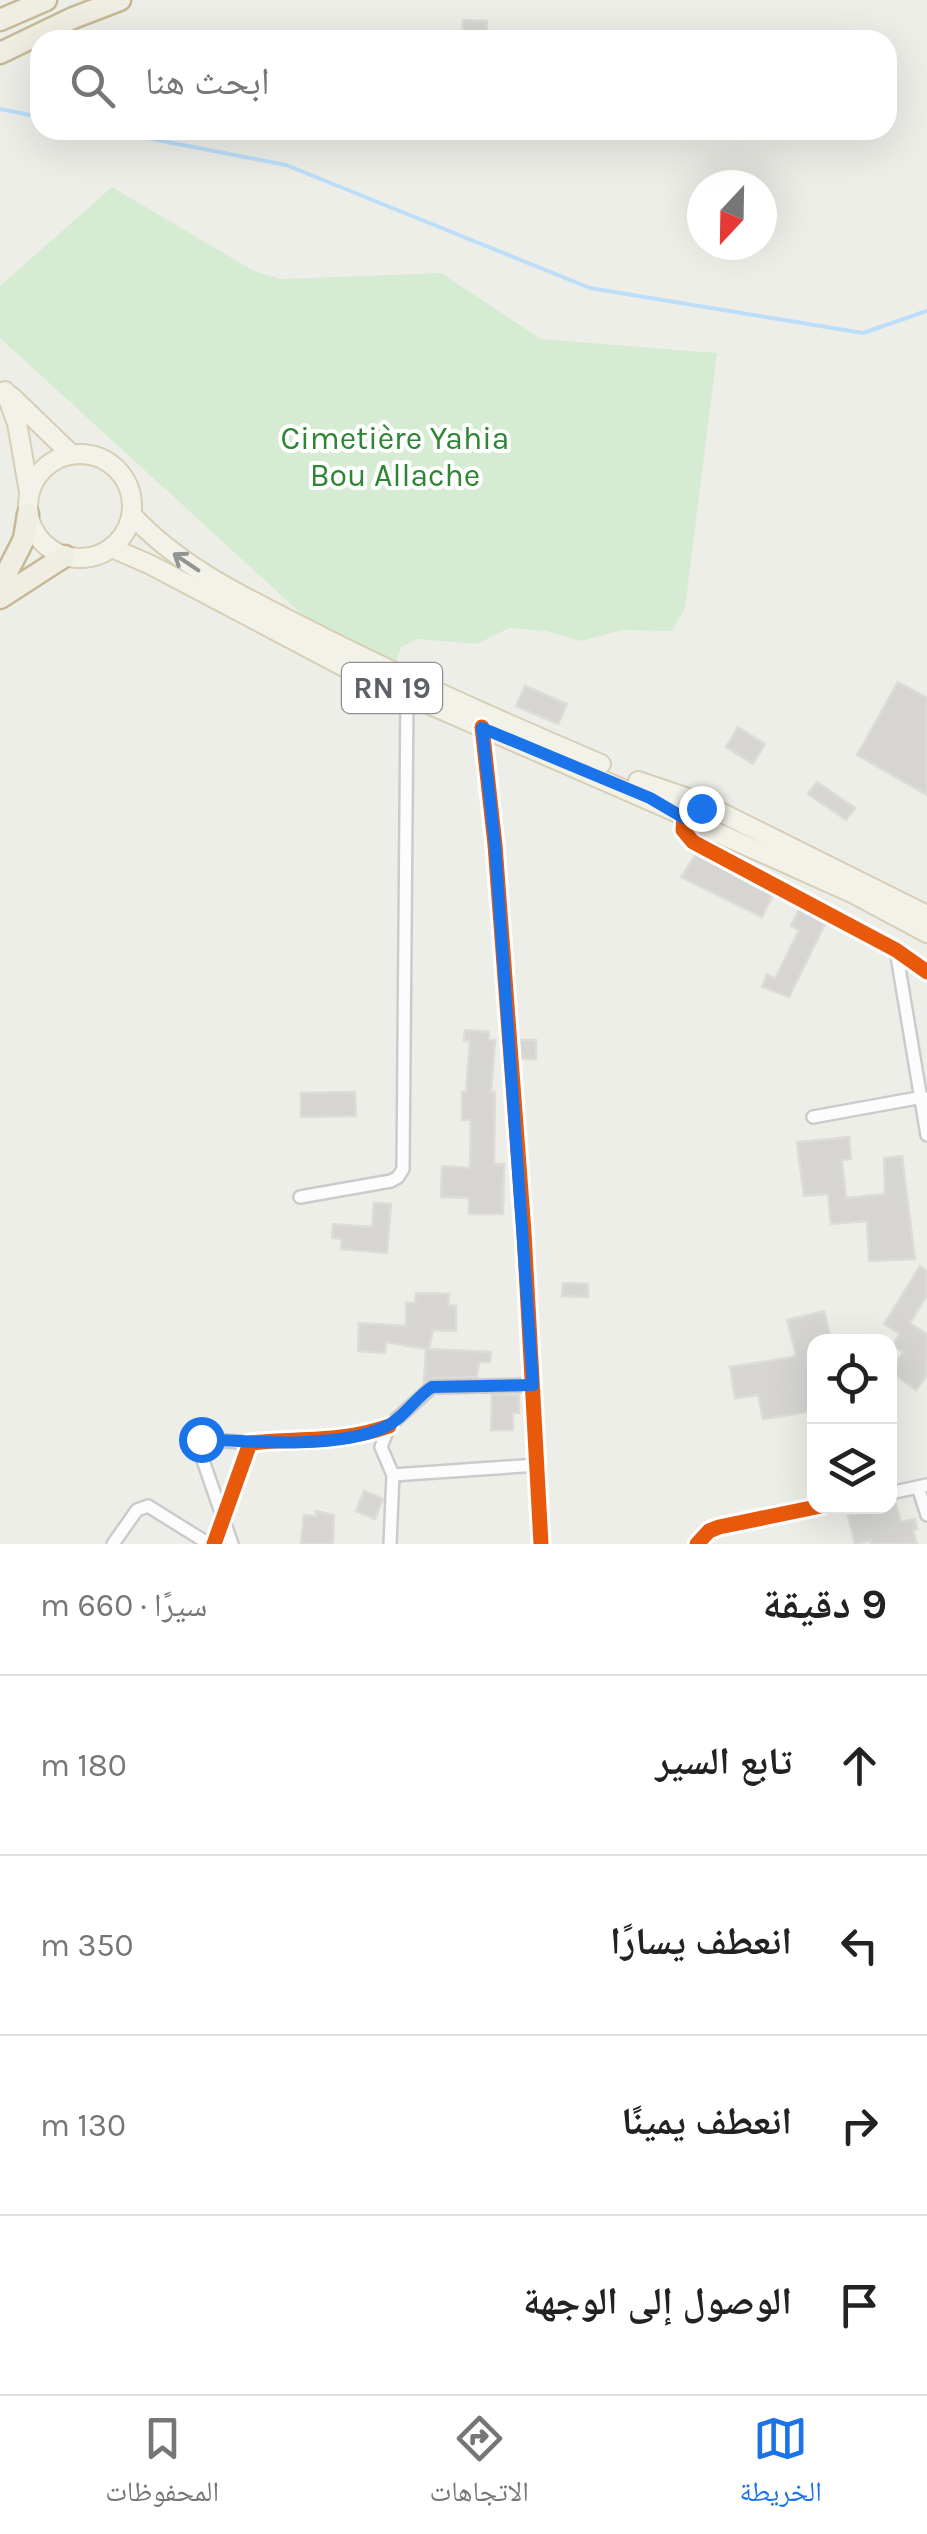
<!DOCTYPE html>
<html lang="ar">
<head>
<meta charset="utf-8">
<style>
  body { margin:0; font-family:Karla,"Noto Naskh Arabic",sans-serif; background:#f2f2f2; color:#222; direction:rtl }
  .controls { position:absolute; right:30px; bottom:30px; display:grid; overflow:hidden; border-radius:20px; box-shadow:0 10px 40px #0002 }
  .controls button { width:90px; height:90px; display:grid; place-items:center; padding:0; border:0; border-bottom:2px solid #e0e0e0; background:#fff; color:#222; font:50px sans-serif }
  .compass { position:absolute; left:687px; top:170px; width:90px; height:90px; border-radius:50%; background:#fff; box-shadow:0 10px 40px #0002; rotate:202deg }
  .stop { position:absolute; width:30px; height:30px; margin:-22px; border:8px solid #1a73e8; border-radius:50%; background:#fff }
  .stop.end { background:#1a73e8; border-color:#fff; box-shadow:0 2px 10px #0008 }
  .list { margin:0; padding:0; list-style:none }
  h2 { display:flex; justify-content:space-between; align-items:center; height:130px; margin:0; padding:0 40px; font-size:42px }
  h2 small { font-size:32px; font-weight:400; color:#767676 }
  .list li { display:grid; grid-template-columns:65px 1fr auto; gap:30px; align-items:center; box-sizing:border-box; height:180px; padding:0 40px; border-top:2px solid #e0e0e0 }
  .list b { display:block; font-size:38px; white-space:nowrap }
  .list em { font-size:32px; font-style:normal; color:#767676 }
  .icon { flex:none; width:55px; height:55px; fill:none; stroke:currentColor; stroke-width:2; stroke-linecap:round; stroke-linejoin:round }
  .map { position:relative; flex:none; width:927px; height:1544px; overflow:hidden; direction:ltr }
  .search { position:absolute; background:#fff; box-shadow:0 10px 40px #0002; left:30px; right:30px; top:30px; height:110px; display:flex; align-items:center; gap:25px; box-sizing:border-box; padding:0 35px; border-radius:30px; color:#767676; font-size:38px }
  .sheet { height:850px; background:#fff }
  nav { display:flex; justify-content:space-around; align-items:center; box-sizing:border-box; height:140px; border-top:2px solid #e0e0e0; background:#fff; font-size:28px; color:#767676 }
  nav a { display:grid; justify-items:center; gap:5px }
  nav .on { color:#1a73e8 }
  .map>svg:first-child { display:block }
</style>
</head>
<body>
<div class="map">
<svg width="927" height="1544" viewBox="0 0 927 1544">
  <rect width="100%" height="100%" fill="#eeeee9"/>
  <polygon fill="#d5ecd3" points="112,187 254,271 281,279 441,273 541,339 717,353 685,608 672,631 623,630 581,641 546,631 509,628 477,644 418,639 401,647 395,665 306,618 0,338 0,286"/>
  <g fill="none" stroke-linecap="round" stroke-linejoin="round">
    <g stroke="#bcdef8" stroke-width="4">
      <polyline points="0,109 40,117"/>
      <polyline points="106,130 286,165 590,288 863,333 927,311"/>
    </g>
  </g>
  <g fill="#d6d5d2" stroke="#dedcd7" stroke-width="2.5">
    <polygon points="463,20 487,21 487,40 462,40"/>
    <polygon points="898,682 927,698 927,795 857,755"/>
    <polygon points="525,686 567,704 558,724 516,706"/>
    <polygon points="738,727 765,744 753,764 726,747"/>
    <polygon points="817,782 855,808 846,820 808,794"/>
    <polygon points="696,854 773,895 762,917 681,877"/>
    <polygon points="799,909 825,924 789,997 762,987 767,974 775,979 799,930 791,926"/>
    <polygon points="465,1030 489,1032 489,1040 495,1040 491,1092 495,1092 494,1164 504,1164 503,1214 469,1214 469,1198 441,1197 442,1166 469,1168 470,1163 471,1120 462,1120 462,1092 466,1092 470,1041 464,1041"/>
    <polygon points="519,1040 536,1040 536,1059 520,1059"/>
    <polygon points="355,1092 356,1116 301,1117 301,1093"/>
    <polygon points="849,1137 851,1159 842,1160 846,1198 885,1194 884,1158 902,1156 915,1259 869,1261 867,1221 831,1224 828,1194 804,1196 797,1142"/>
    <polygon points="374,1203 391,1204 387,1253 341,1249 342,1239 332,1238 333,1224 372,1227"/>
    <polygon points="920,1266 927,1271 927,1295 910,1323 927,1334 927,1375 916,1390 890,1371 903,1352 892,1346 900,1334 884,1324"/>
    <polygon points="563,1283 588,1284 588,1297 562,1296"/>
    <polygon points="416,1293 449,1294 448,1305 456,1306 456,1331 433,1330 429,1349 491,1352 490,1362 479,1362 477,1377 432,1378 424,1382 426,1349 386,1342 385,1353 358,1351 359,1323 406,1326 406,1303 415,1303"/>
    <polygon points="824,1311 830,1336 830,1342 814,1342 814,1411 763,1419 758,1395 735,1398 730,1367 793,1357 796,1354 787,1320"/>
    <polygon points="492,1395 519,1395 519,1413 513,1413 513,1430 491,1430"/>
    <polygon points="364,1491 383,1499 375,1519 356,1511"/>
    <polygon points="896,1504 901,1522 915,1519 917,1529 913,1530 917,1544 871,1544 871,1540 855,1544 848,1516"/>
    <polygon points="316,1511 334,1515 333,1544 301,1544 304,1515 316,1516"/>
  </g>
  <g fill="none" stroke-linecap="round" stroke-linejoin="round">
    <g stroke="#cbcbcb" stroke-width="16">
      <g id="street">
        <polyline points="482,727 495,845 524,1232 541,1544"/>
        <polyline points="684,818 683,830 693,842 896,950 927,972"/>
        <polyline points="896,950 927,1135"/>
        <polyline points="813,1117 923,1097"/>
        <polyline points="300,1197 391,1181 398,1177 403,1169 407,695"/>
        <polyline points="393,1475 537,1465"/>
        <polyline points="918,1487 927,1515"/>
        <polyline points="890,1493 927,1485"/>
        <polyline points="113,1544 137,1510 148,1506 209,1544"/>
        <path d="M214,1544L250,1443C298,1438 342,1443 389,1426"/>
        <polyline points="232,1544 197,1443 201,1439 250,1443"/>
        <polyline points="390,1544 393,1475 381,1447 389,1426 432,1387 533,1385"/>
        <polyline points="697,1544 709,1531 719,1527 821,1506"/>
      </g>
    </g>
    <g stroke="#d7cfb5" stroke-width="22">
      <g id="primary">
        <polyline points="5,391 17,423 29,492"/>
        <polyline points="11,396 71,454"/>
        <circle cx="80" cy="506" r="52"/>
        <path d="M132,515C179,566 242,596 303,627C400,677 500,721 601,764"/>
        <polyline points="112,548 151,565 348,669 680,814"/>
        <polyline points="638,781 685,797"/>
        <polyline points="698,801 927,915"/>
        <polyline points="689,820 854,894 927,933"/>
      </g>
    </g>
    <g stroke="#c6b995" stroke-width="25">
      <g id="highway">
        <polyline points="0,20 46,0"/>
        <polyline points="0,53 73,18 120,0"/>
        <polyline points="0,586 24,539 28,514"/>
        <polyline points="0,598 65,556"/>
      </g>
    </g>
    <use href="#street" stroke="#fcfcfc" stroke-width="11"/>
    <use href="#primary" stroke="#f3f2e9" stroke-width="18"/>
    <use href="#highway" stroke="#f0ede2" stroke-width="20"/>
    <g stroke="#fff" stroke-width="21">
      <g id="cycleway">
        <polyline points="482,727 495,845 524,1232 541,1544"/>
        <polyline points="684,818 683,830 693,842 896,950 927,972"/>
        <path d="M214,1544L250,1443C298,1438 342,1443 389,1426"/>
        <polyline points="697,1544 709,1531 719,1527 821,1506"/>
      </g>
    </g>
    <use href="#cycleway" stroke="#e8590c" stroke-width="15"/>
  </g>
  <defs><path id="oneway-shaft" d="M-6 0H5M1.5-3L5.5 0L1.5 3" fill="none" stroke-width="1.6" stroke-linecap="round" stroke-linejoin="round" transform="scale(2.5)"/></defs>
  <use stroke="#929494" href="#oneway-shaft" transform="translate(186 562) rotate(-146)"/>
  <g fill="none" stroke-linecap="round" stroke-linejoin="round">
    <path stroke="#1a73e8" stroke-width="12" d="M201,1439C251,1442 340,1449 385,1427C403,1419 415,1398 432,1387L533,1385L495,845L482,728L650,798L684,818L696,817L701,808"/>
  </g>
  <g text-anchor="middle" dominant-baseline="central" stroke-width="8" stroke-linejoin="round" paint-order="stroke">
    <rect fill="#fff" stroke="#8e9095" stroke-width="2.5" x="342" y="663" width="100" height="50" rx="8"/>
    <g font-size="30" font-weight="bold" fill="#5d6167">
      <text x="392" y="688">RN 19</text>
    </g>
    <g font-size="32" fill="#2e8634" stroke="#fff">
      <text x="395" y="438">Cimetière Yahia<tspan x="395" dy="37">Bou Allache</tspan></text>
    </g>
  </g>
</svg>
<div class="controls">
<button><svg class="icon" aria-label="locate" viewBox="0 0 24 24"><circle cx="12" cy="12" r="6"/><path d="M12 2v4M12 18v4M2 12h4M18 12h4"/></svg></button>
<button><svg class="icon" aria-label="layers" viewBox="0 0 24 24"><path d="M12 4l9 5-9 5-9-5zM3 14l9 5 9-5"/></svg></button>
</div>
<svg class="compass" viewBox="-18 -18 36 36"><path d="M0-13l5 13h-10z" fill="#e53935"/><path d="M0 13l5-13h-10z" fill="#767676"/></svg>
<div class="stop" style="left:201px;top:1439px"></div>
<div class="stop end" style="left:701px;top:808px"></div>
<div class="search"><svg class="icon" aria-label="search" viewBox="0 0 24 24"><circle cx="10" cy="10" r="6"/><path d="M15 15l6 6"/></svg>ابحث هنا</div>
</div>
<section class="sheet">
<h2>9 دقيقة<small>سيرًا · 660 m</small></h2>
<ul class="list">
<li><svg class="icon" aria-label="ahead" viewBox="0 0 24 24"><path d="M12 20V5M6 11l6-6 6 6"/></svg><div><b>تابع السير</b></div><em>180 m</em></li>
<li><svg class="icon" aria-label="left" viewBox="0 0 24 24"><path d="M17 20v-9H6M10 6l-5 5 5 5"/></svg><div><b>انعطف يسارًا</b></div><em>350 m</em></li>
<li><svg class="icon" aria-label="right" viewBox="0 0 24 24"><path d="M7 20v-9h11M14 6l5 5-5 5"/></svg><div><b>انعطف يمينًا</b></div><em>130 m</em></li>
<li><svg class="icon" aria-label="arrive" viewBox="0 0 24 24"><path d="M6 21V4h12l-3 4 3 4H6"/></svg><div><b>الوصول إلى الوجهة</b></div></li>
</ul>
</section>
<nav>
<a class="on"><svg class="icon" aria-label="map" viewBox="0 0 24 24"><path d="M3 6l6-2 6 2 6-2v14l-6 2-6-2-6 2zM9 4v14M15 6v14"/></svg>الخريطة</a>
<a><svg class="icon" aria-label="directions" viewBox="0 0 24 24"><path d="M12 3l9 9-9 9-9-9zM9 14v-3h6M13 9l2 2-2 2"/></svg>الاتجاهات</a>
<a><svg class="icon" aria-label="saved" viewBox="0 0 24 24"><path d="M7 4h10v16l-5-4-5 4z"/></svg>المحفوظات</a>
</nav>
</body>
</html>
